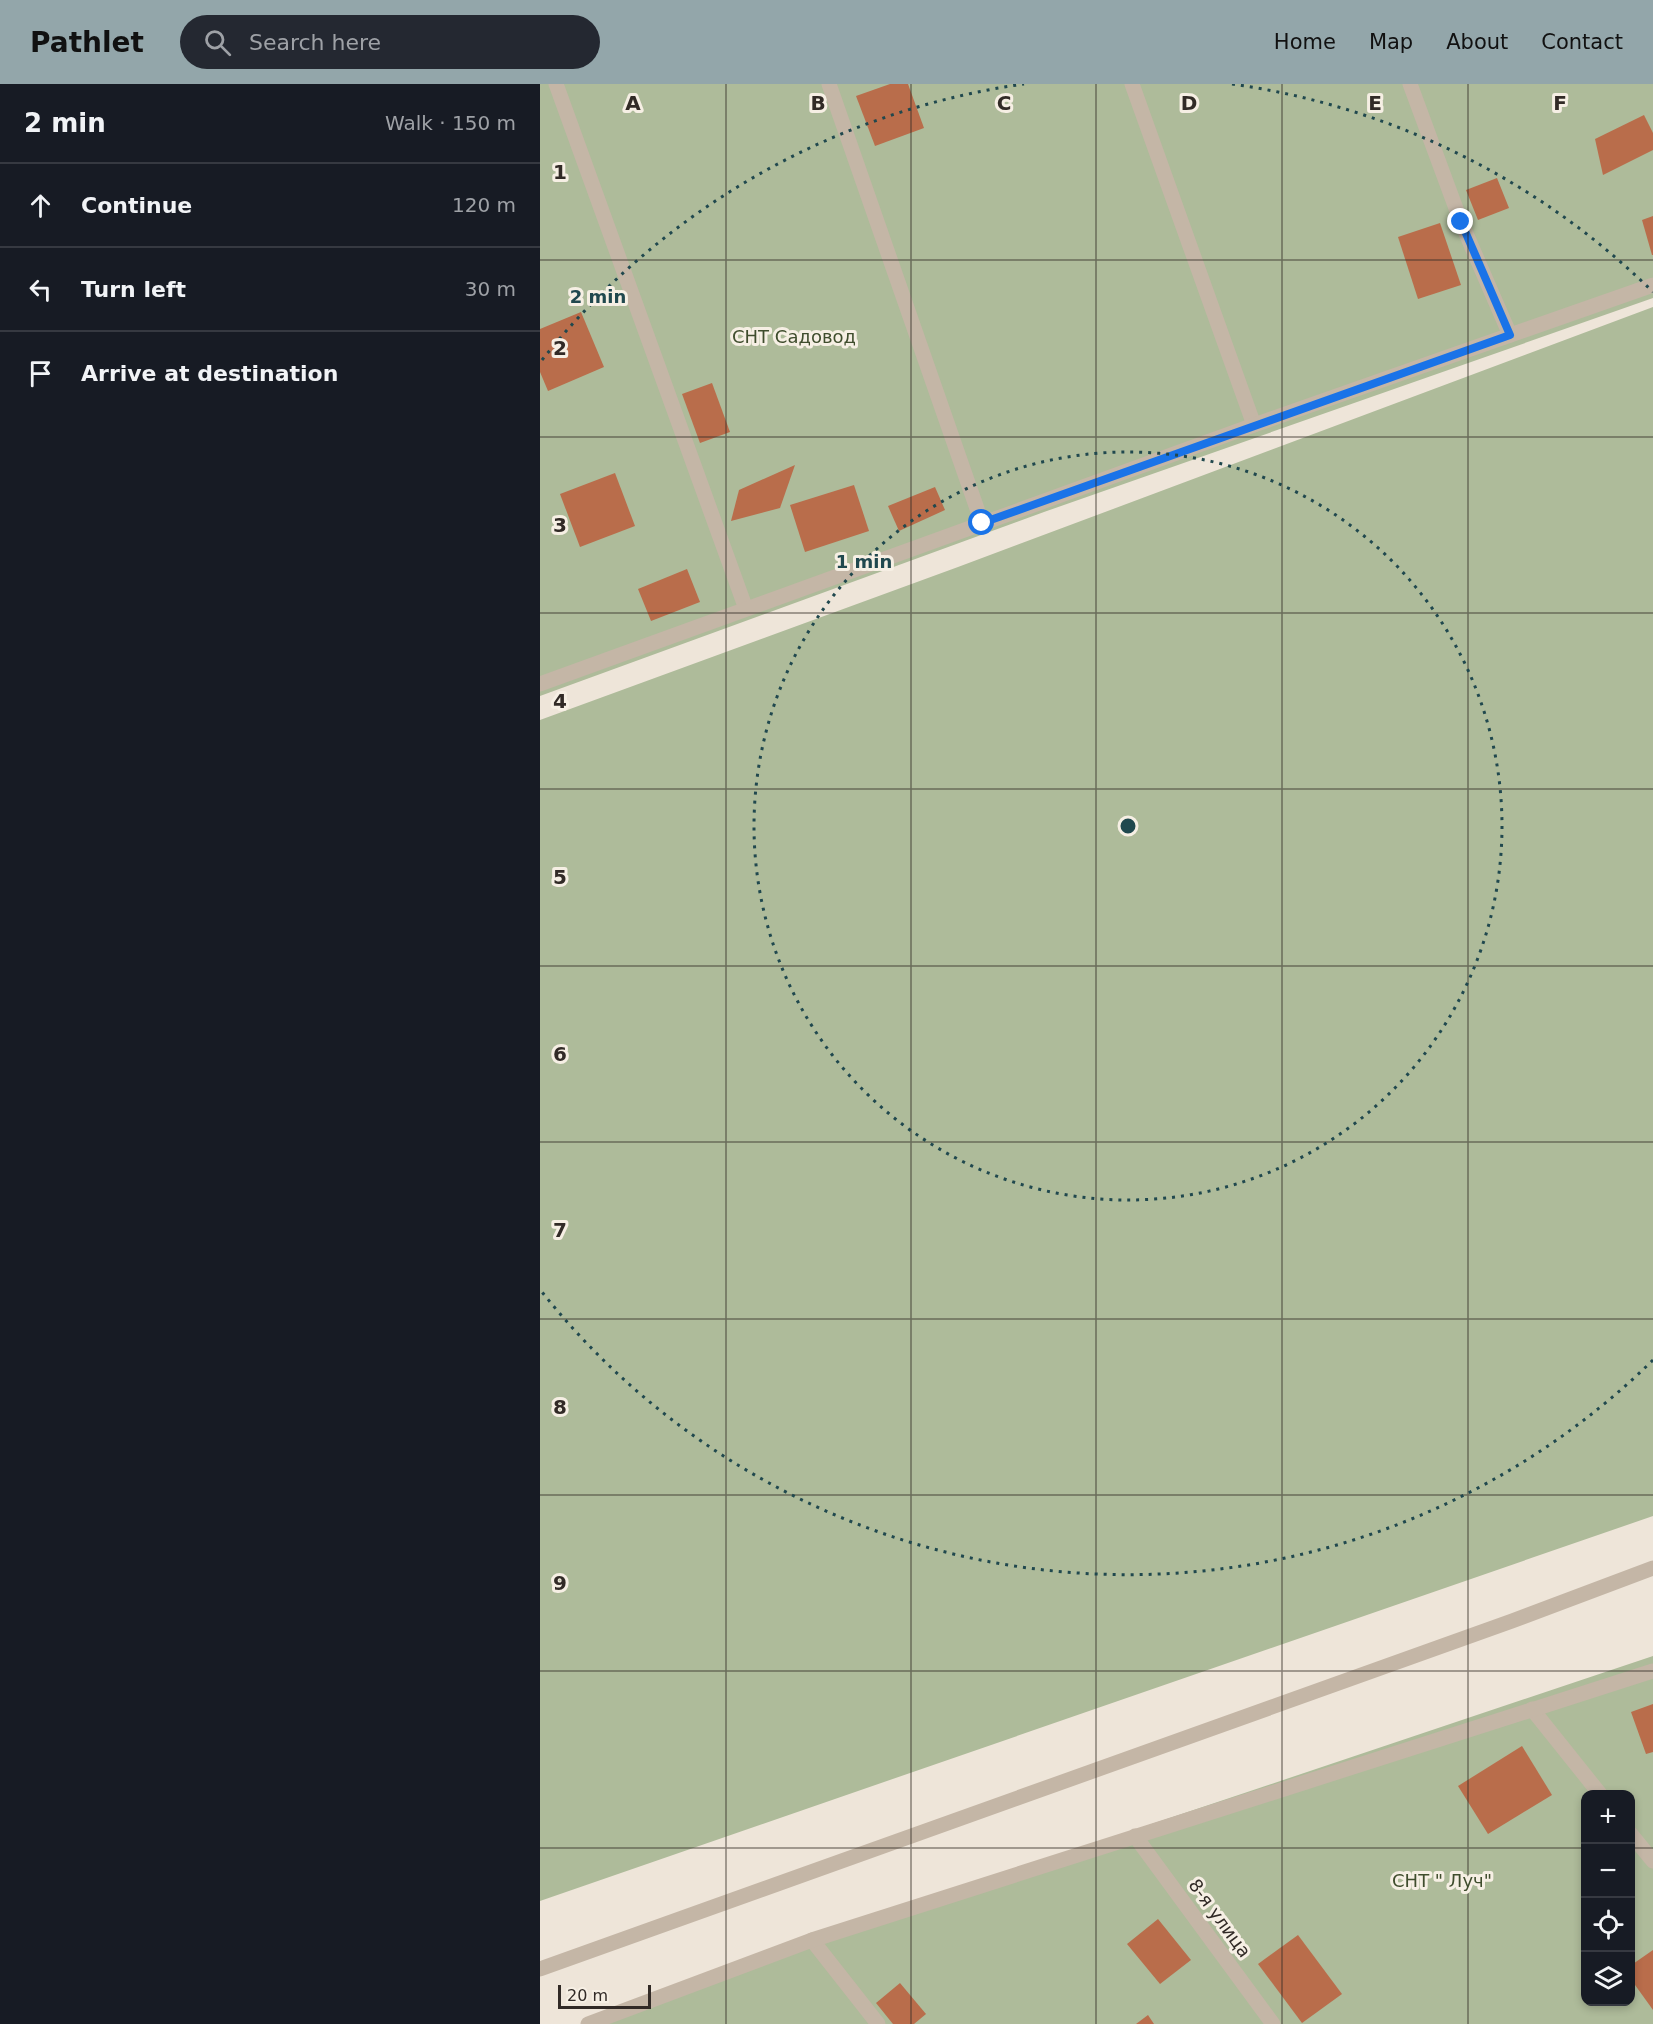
<!DOCTYPE html>
<html lang="en">
<head>
<meta charset="utf-8">
<style>
  body { margin:0; font-family:"DejaVu Sans",sans-serif; background:#242831; color:#f1f3f6 }
  .controls { position:absolute; right:18px; bottom:18px; display:grid; overflow:hidden; border-radius:12px; box-shadow:0 3px 9px #0003 }
  .controls button { width:54px; height:54px; display:grid; place-items:center; padding:0; border:0; border-bottom:2px solid #363941; background:#171b24; color:#f1f3f6; font:30px sans-serif }
  .scale { position:absolute; left:18px; bottom:15px; width:93px; box-sizing:border-box; padding-left:6px; border:3px solid #312a26; border-top:0; font-size:16px; line-height:21px; white-space:nowrap; color:#312a26; -webkit-text-stroke:4px #f6efe4; paint-order:stroke }
  .stop { position:absolute; width:18px; height:18px; margin:-14px; border:4px solid #1a73e8; border-radius:50%; background:#fff }
  .stop.end { background:#1a73e8; border-color:#fff; box-shadow:0 2px 6px #0008 }
  .list { margin:0; padding:0; list-style:none }
  h2 { display:flex; justify-content:space-between; align-items:center; height:78px; margin:0; padding:0 24px; font-size:26px }
  h2 small { font-size:20px; font-weight:400; color:#9ea1a6 }
  .list li { display:grid; grid-template-columns:39px 1fr auto; gap:18px; align-items:center; box-sizing:border-box; height:84px; padding:0 24px; border-top:2px solid #363941 }
  .list b { display:block; font-size:22px; white-space:nowrap }
  .list em { font-size:20px; font-style:normal; color:#9ea1a6 }
  .icon { flex:none; width:33px; height:33px; fill:none; stroke:currentColor; stroke-width:2; stroke-linecap:round; stroke-linejoin:round }
  .map { position:relative; flex:none; width:1113px; height:1940px; overflow:hidden }
  header { display:flex; align-items:center; gap:36px; box-sizing:border-box; height:84px; padding:0 30px; background:#93a6aa; color:#111 }
  header strong { font-size:28px }
  nav { display:flex; gap:33px; margin-inline-start:auto; font-size:21px }
  .search { width:420px; height:54px; background:#242831; display:flex; align-items:center; gap:15px; box-sizing:border-box; padding:0 21px; border-radius:33px; color:#9ea1a6; font-size:22px }
  main { display:flex }
  aside { flex:1; background:#171b24 }
  .map>svg:first-child { display:block }
</style>
</head>
<body>
<header>
<strong>Pathlet</strong>
<div class="search"><svg class="icon" aria-label="search" viewBox="0 0 24 24"><circle cx="10" cy="10" r="6"/><path d="M15 15l6 6"/></svg>Search here</div>
<nav><a>Home</a><a>Map</a><a>About</a><a>Contact</a></nav>
</header>
<main>
<aside>
<h2>2 min<small>Walk · 150 m</small></h2>
<ul class="list">
<li><svg class="icon" aria-label="ahead" viewBox="0 0 24 24"><path d="M12 20V5M6 11l6-6 6 6"/></svg><div><b>Continue</b></div><em>120 m</em></li>
<li><svg class="icon" aria-label="left" viewBox="0 0 24 24"><path d="M17 20v-9H6M10 6l-5 5 5 5"/></svg><div><b>Turn left</b></div><em>30 m</em></li>
<li><svg class="icon" aria-label="arrive" viewBox="0 0 24 24"><path d="M6 21V4h12l-3 4 3 4H6"/></svg><div><b>Arrive at destination</b></div></li>
</ul>
</aside>
<div class="map">
<svg width="1113" height="1940" viewBox="0 0 1113 1940">
  <rect width="100%" height="100%" fill="#eee5d9"/>
  <g fill="#aebb9a" fill-rule="evenodd">
    <polygon points="0,0 1113,0 1113,214 504,428 0,612"/>
    <polygon points="1113,223 1113,1432 0,1817 0,636 418,483"/>
    <path d="M1113,1572V1940H41L275,1853ZM1046,1710H1090V1918H1046Z"/>
  </g>
  <g fill="#b96d4b">
    <polygon points="350,0 368,0 384,44 335,62 316,12"/>
    <polygon points="1104,31 1113,49 1113,66 1063,91 1055,55"/>
    <polygon points="957,94 969,124 938,136 926,106"/>
    <polygon points="1113,132 1113,171 1112,171 1102,136"/>
    <polygon points="900,139 921,201 878,215 858,153"/>
    <polygon points="41,228 64,283 8,307 0,288 0,245"/>
    <polygon points="172,299 190,348 160,359 142,310"/>
    <polygon points="255,381 240,424 191,437 199,406"/>
    <polygon points="75,389 95,442 40,463 20,410"/>
    <polygon points="314,401 329,447 265,468 250,421"/>
    <polygon points="395,403 405,426 359,447 348,422"/>
    <polygon points="147,485 160,518 111,537 98,505"/>
    <polygon points="1113,1620 1113,1668 1106,1670 1091,1628"/>
    <polygon points="982,1662 1012,1711 948,1750 918,1702"/>
    <polygon points="618,1835 651,1876 620,1900 587,1860"/>
    <polygon points="758,1851 802,1910 762,1939 718,1880"/>
    <polygon points="1113,1866 1113,1926 1090,1894 1090,1882"/>
    <polygon points="360,1899 386,1930 374,1940 353,1940 336,1919"/>
    <polygon points="608,1931 614,1940 596,1940"/>
  </g>
  <g fill="none" stroke-linecap="round" stroke-linejoin="round">
    <g stroke="#c4b6a6" stroke-width="15">
      <polyline points="16,0 206,525"/>
      <polyline points="289,0 442,439"/>
      <polyline points="592,0 714,341"/>
      <polyline points="870,0 921,138 970,251"/>
      <polyline points="0,600 714,341 1113,201"/>
      <polyline points="992,1625 1060,1710"/>
      <polyline points="1090,1749 1113,1777"/>
      <polyline points="595,1752 733,1940"/>
      <polyline points="272,1856 338,1940"/>
      <polyline points="0,1885 972,1537 1113,1484"/>
      <polyline points="48,1940 272,1856 1113,1587"/>
    </g>
  </g>
  <g fill="none" stroke-linecap="round" stroke-linejoin="round">
    <polyline stroke="#1a73e8" stroke-width="8" points="442,439 970,251 921,138"/>
  </g>
  <path fill="none" stroke="#312a26" stroke-width="1.5" stroke-opacity="0.55" d="M186,0V1940M371,0V1940M556,0V1940M742,0V1940M928,0V1940M0,176H1113M0,353H1113M0,529H1113M0,705H1113M0,882H1113M0,1058H1113M0,1235H1113M0,1411H1113M0,1587H1113M0,1764H1046M1090,1764H1113"/>
  <g fill="none" stroke="#20484e" stroke-width="3" stroke-dasharray="3 6">
    <circle cx="588" cy="742" r="374"/>
    <path d="M1113 1276A749 749 0 0 1 2 1208M2 276A749 749 0 0 1 484 0M692 0A749 749 0 0 1 1113 208"/>
  </g>
  <g text-anchor="middle" dominant-baseline="central" stroke-width="6" stroke-linejoin="round" paint-order="stroke">
    <g font-size="18" fill="#3f4d2d" stroke="#f6efe4">
      <text x="254" y="252">СНТ Садовод</text>
      <text x="902" y="1796">СНТ " Луч"</text>
    </g>
    <g font-size="18" fill="#312a26" stroke="#f6efe4">
      <text transform="translate(680 1834) rotate(54)">8-я улица</text>
    </g>
  </g>
  <g font-size="20" text-anchor="middle" font-weight="bold" fill="#312a26" stroke="#f6efe4" stroke-width="6" stroke-linejoin="round" paint-order="stroke">
    <text x="93" y="26">A</text>
    <text x="278" y="26">B</text>
    <text x="464" y="26">C</text>
    <text x="649" y="26">D</text>
    <text x="835" y="26">E</text>
    <text x="1020" y="26">F</text>
    <text x="20" y="95">1</text>
    <text x="20" y="271">2</text>
    <text x="20" y="448">3</text>
    <text x="20" y="624">4</text>
    <text x="20" y="800">5</text>
    <text x="20" y="977">6</text>
    <text x="20" y="1153">7</text>
    <text x="20" y="1330">8</text>
    <text x="20" y="1506">9</text>
  </g>
  <circle cx="588" cy="742" r="9" fill="#20484e" stroke="#f6efe4" stroke-width="3"/>
  <g font-size="18" text-anchor="middle" font-weight="bold" fill="#20484e" stroke="#f6efe4" stroke-width="6" stroke-linejoin="round" paint-order="stroke">
    <text x="58" y="219">2 min</text>
    <text x="324" y="484">1 min</text>
  </g>
</svg>
<div class="controls">
<button>+</button>
<button>−</button>
<button><svg class="icon" aria-label="locate" viewBox="0 0 24 24"><circle cx="12" cy="12" r="6"/><path d="M12 2v4M12 18v4M2 12h4M18 12h4"/></svg></button>
<button><svg class="icon" aria-label="layers" viewBox="0 0 24 24"><path d="M12 4l9 5-9 5-9-5zM3 14l9 5 9-5"/></svg></button>
</div>
<div class="scale">20 m</div>
<div class="stop" style="left:442px;top:439px"></div>
<div class="stop end" style="left:921px;top:138px"></div>
</div>
</main>
</body>
</html>
